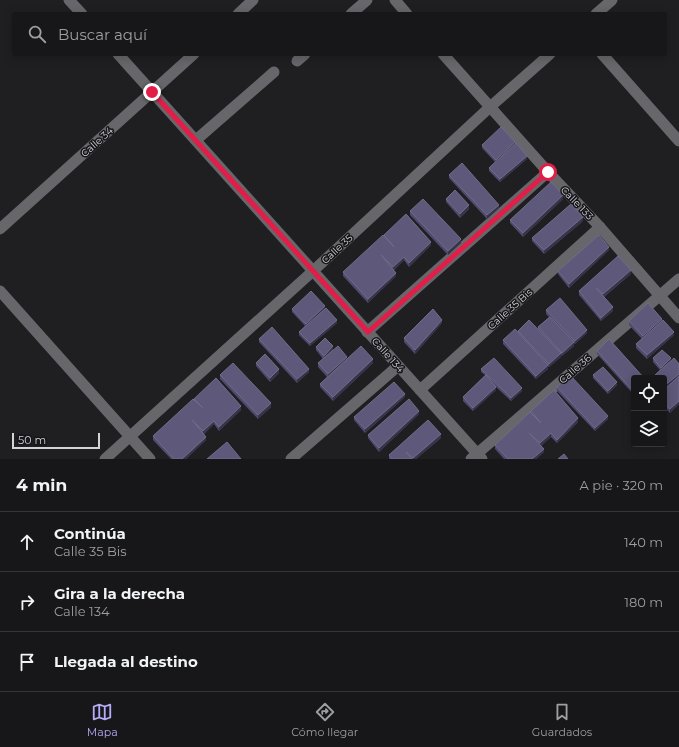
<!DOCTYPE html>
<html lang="es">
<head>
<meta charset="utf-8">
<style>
  body { margin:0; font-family:Montserrat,sans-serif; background:#202023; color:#f1f3f6 }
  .controls { position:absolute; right:12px; bottom:12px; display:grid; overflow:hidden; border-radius:4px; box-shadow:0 2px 10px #0003 }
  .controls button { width:36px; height:36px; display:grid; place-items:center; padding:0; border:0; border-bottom:1px solid #363639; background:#17171a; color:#f1f3f6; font:20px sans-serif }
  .scale { position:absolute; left:12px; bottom:10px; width:88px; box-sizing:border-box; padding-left:4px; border:2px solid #d4d3d6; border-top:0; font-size:11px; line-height:14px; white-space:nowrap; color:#d4d3d6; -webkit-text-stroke:3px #161519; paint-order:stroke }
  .stop { position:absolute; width:12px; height:12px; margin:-9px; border:3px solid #e11d48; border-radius:50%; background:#fff }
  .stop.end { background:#e11d48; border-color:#fff; box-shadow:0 1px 4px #0008 }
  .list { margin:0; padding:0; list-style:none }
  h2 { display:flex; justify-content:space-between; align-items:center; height:52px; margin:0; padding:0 16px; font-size:17px }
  h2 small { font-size:13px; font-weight:400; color:#9e9fa2 }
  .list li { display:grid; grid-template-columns:26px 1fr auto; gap:12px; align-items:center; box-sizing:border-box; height:60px; padding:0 16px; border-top:1px solid #363639 }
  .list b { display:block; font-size:15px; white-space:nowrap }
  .list p { margin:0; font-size:13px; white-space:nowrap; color:#9e9fa2 }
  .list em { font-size:13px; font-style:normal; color:#9e9fa2 }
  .icon { flex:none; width:22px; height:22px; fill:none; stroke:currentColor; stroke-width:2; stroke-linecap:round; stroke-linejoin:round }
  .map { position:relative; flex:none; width:679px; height:459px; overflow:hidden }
  .search { position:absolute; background:#17171a; box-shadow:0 2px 10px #0003; left:12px; right:12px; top:12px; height:44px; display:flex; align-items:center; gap:10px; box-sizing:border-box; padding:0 14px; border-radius:4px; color:#9e9fa2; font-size:15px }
  .sheet { height:232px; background:#17171a }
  nav { display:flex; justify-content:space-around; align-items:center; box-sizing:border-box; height:56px; border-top:1px solid #363639; background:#17171a; font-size:11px; color:#9e9fa2 }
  nav a { display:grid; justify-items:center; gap:2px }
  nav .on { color:#b6acf8 }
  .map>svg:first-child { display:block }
</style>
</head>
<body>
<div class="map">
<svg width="679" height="459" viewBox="0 0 679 459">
  <rect width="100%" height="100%" fill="#1f1f22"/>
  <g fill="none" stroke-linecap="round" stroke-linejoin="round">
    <g stroke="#67676b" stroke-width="11">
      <polyline points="69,0 82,14"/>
      <polyline points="395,0 407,14"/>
      <polyline points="238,14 253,0"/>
      <polyline points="351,14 367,0"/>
      <polyline points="596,14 612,0"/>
      <polyline points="118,54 482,459"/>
      <polyline points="443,54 548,172 600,227 679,318"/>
      <polyline points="602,54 679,141"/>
      <polyline points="297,61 305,54"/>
      <polyline points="196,140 274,72"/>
      <polyline points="0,229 194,54"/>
      <polyline points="0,291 150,459"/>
      <polyline points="367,332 548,172"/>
      <polyline points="420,390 600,227"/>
      <polyline points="105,459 313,271 490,107 550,54"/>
      <polyline points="291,459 398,366"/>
      <polyline points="471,459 679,279"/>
    </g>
  </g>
  <g fill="#504a6f">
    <polygon points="515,144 527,159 500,182 489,171 489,168 495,162 482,148 482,145"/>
    <polygon points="449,175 499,208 487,219 449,178"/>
    <polygon points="446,199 469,209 460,218 446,202"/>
    <polygon points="563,199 523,237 510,223 510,220"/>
    <polygon points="410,211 461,243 448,255 410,215"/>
    <polygon points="583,221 544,254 532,241 532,238"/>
    <polygon points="384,235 431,245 409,267 404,260 394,270 396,276 368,303 343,276 343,272 384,236"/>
    <polygon points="609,250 569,288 558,274 558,271"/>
    <polygon points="631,274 604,297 613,311 601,321 579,295 579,291"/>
    <polygon points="292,309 325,309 337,323 310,346 299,335 299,332 305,326 292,312"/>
    <polygon points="546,310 587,333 575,344 574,343 574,346 562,356 561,355 561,357 549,367 548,366 548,369 536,379 503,344 503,340 518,332 518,331 538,329 538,327 549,317 546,314"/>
    <polygon points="629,321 662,321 674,335 647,359 636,348 636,344 642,339 629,325"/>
    <polygon points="442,323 415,354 404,342 404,338"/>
    <polygon points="259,339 309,372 297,383 259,342"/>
    <polygon points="316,347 333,350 347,359 373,363 333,401 320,387 320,384 327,377 318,367 318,363 323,359 316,350"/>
    <polygon points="597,351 634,378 634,395 597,354"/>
    <polygon points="653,358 671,361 679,364 679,404 670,413 664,406 664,378 655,378 655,375 660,370 653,362"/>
    <polygon points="256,363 279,373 270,382 256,366"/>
    <polygon points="481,369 522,391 511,401 496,387 496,390 473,411 463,401 463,397 485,375 481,372"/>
    <polygon points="220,375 271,407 258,419 220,379"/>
    <polygon points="593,375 617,385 608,394 593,378"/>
    <polygon points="557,387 608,419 595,431 557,391"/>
    <polygon points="405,397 365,433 354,420 354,417"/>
    <polygon points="194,399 241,410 219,431 214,424 204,434 206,440 186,459 171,459 153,440 153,436 194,400"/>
    <polygon points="531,411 578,422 557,443 551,437 541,446 544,452 536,459 504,459 495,449 495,445 531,413"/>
    <polygon points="419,414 379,452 368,438 368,435"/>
    <polygon points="441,438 416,459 389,459 389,455"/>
  </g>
  <g fill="#36334b">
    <polygon points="515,142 515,146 496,164 496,160"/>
    <polygon points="527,156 527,159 500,182 500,179"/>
    <polygon points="563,195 563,199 523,237 523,233"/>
    <polygon points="469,205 469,209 460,218 460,214"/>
    <polygon points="499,205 499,208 487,219 487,215"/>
    <polygon points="583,217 583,221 544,254 544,250"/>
    <polygon points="461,239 461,243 448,255 448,251"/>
    <polygon points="431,242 431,245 409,267 409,263"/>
    <polygon points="609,247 609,250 569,288 569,284"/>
    <polygon points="404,257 404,260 393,270 393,267"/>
    <polygon points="631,270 631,274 603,297 603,294"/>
    <polygon points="396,273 396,276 368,303 368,299"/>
    <polygon points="325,306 325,310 306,328 306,324"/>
    <polygon points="613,307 613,311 601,321 601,318"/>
    <polygon points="662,319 662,322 643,340 643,336"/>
    <polygon points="337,320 337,323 310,346 310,343"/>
    <polygon points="442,320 442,323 415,354 415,350"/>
    <polygon points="587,330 587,333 575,344 575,341"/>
    <polygon points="674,332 674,335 647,359 647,355"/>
    <polygon points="574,342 574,346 562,356 562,353"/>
    <polygon points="333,346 333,350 324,360 324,356"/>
    <polygon points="561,353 561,357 549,367 549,364"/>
    <polygon points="347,357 347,361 328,377 328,374"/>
    <polygon points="671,358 671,362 661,371 661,368"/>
    <polygon points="373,359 373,363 333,401 333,397"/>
    <polygon points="548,365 548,369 536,379 536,376"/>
    <polygon points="279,369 279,373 270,382 270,378"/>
    <polygon points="309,369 309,372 297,383 297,379"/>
    <polygon points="679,374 679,377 664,389 664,386"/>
    <polygon points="617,382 617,385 608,394 608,391"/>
    <polygon points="496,387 496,390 473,411 473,408"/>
    <polygon points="522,388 522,391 511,401 511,398"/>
    <polygon points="405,394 405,397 365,433 365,429"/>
    <polygon points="679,401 679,404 670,413 670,409"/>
    <polygon points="271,403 271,407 258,419 258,415"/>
    <polygon points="241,406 241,410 219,431 219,427"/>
    <polygon points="419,411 419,414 379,452 379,448"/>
    <polygon points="608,416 608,419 595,431 595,428"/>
    <polygon points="578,418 578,422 557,443 557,440"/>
    <polygon points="214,421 214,424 203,434 203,431"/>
    <polygon points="551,433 551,437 540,447 540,443"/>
    <polygon points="441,434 441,438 416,459 413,459 413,458"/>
    <polygon points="206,437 206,440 186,459 182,459"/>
    <polygon points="544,449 544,452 536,459 532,459"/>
  </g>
  <g fill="#5e597a" stroke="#716c88">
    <polygon points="501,127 515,142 496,160 482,145"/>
    <polygon points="516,143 527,156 500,179 489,168"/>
    <polygon points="462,163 499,205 487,215 449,175"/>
    <polygon points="551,182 563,195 523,233 510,220"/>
    <polygon points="455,190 469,205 460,214 446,199"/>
    <polygon points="423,199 461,239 448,251 410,211"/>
    <polygon points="571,204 583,217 544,250 532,238"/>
    <polygon points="406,214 431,242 409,263 404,257 393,267 381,255 396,273 368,299 343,272 383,235 394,247 384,235"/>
    <polygon points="599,235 609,247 569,284 558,271"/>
    <polygon points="618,256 631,270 603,294 596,288 613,307 601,318 579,291"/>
    <polygon points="311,291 325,306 306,324 292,309"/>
    <polygon points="560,298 587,330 575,341 546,310"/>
    <polygon points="648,303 662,319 643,336 629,321"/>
    <polygon points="326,308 337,320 310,343 299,332"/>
    <polygon points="433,309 442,320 415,350 404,338"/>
    <polygon points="550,317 574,342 562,353 538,327"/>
    <polygon points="529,320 561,353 549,364 518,331"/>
    <polygon points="663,320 674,332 647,355 636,344"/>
    <polygon points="272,327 309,369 297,379 259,339"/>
    <polygon points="515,329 548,365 536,376 503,340"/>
    <polygon points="325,338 333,346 324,356 316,347"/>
    <polygon points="609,339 644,378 634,378 634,392 597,351"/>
    <polygon points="338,346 347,357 328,374 318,363"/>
    <polygon points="361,346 373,359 333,397 320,384"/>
    <polygon points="662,350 671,358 661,368 653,358"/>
    <polygon points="265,354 279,369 270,378 256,363"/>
    <polygon points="494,358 522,388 511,398 481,369"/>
    <polygon points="674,358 679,364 679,374 664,386 664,378 657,378 655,375"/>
    <polygon points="233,363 271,403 258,415 220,375"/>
    <polygon points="603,367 617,382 608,391 593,375"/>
    <polygon points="486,375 496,387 473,408 463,397"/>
    <polygon points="570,375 608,416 595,428 557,387"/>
    <polygon points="679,376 679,401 670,409 664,403 664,390"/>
    <polygon points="216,378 241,406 219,427 214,421 203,431 192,420 206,437 182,459 174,459 153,436 193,399 203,408 194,399"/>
    <polygon points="394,382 405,394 365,429 354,417"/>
    <polygon points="554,390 578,418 557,440 551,433 540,443 529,433 544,449 532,459 508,459 495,445 530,412 541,423 531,411"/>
    <polygon points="409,399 419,411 379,448 368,435"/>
    <polygon points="428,420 441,434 413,458 406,452 412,459 392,459 389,455"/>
    <polygon points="227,442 241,459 207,459"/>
    <polygon points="564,454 568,459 558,459"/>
  </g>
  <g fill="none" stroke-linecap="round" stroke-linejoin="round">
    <polyline stroke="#e11d48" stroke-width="5" points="152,92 368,332 548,172"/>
  </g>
  <g text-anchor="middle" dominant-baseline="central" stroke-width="3" stroke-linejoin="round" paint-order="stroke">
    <g font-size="10" fill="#d4d3d6" stroke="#161519">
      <text transform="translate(97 142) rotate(-42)">Calle 34</text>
      <text transform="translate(577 203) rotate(46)">Calle 133</text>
      <text transform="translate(337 249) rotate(-43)">Calle 35</text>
      <text transform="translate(510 309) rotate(-42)">Calle 35 Bis</text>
      <text transform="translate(388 355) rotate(48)">Calle 134</text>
      <text transform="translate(575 369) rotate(-41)">Calle 36</text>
    </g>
  </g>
</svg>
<div class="controls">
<button><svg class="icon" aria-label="locate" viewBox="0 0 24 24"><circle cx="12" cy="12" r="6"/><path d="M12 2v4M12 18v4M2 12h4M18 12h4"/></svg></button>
<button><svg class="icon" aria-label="layers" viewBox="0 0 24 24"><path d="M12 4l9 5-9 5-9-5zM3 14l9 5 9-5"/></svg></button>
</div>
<div class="scale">50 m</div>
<div class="stop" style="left:548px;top:172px"></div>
<div class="stop end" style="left:152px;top:92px"></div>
<div class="search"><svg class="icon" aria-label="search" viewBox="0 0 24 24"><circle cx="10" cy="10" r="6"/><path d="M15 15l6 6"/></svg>Buscar aquí</div>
</div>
<section class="sheet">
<h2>4 min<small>A pie · 320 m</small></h2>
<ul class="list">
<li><svg class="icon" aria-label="ahead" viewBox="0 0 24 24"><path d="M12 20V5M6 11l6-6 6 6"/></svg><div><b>Continúa</b><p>Calle 35 Bis</p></div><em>140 m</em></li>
<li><svg class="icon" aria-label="right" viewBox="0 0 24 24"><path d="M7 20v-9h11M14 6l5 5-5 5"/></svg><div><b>Gira a la derecha</b><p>Calle 134</p></div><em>180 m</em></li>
<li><svg class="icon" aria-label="arrive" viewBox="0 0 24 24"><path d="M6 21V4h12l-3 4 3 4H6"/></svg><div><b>Llegada al destino</b></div></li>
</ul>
</section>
<nav>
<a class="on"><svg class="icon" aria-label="map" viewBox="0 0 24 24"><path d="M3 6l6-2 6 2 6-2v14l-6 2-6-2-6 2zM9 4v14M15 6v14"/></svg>Mapa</a>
<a><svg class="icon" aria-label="directions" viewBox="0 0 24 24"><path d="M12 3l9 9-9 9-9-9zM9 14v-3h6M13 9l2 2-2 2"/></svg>Cómo llegar</a>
<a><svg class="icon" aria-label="saved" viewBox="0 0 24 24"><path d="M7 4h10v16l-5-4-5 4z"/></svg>Guardados</a>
</nav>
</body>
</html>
